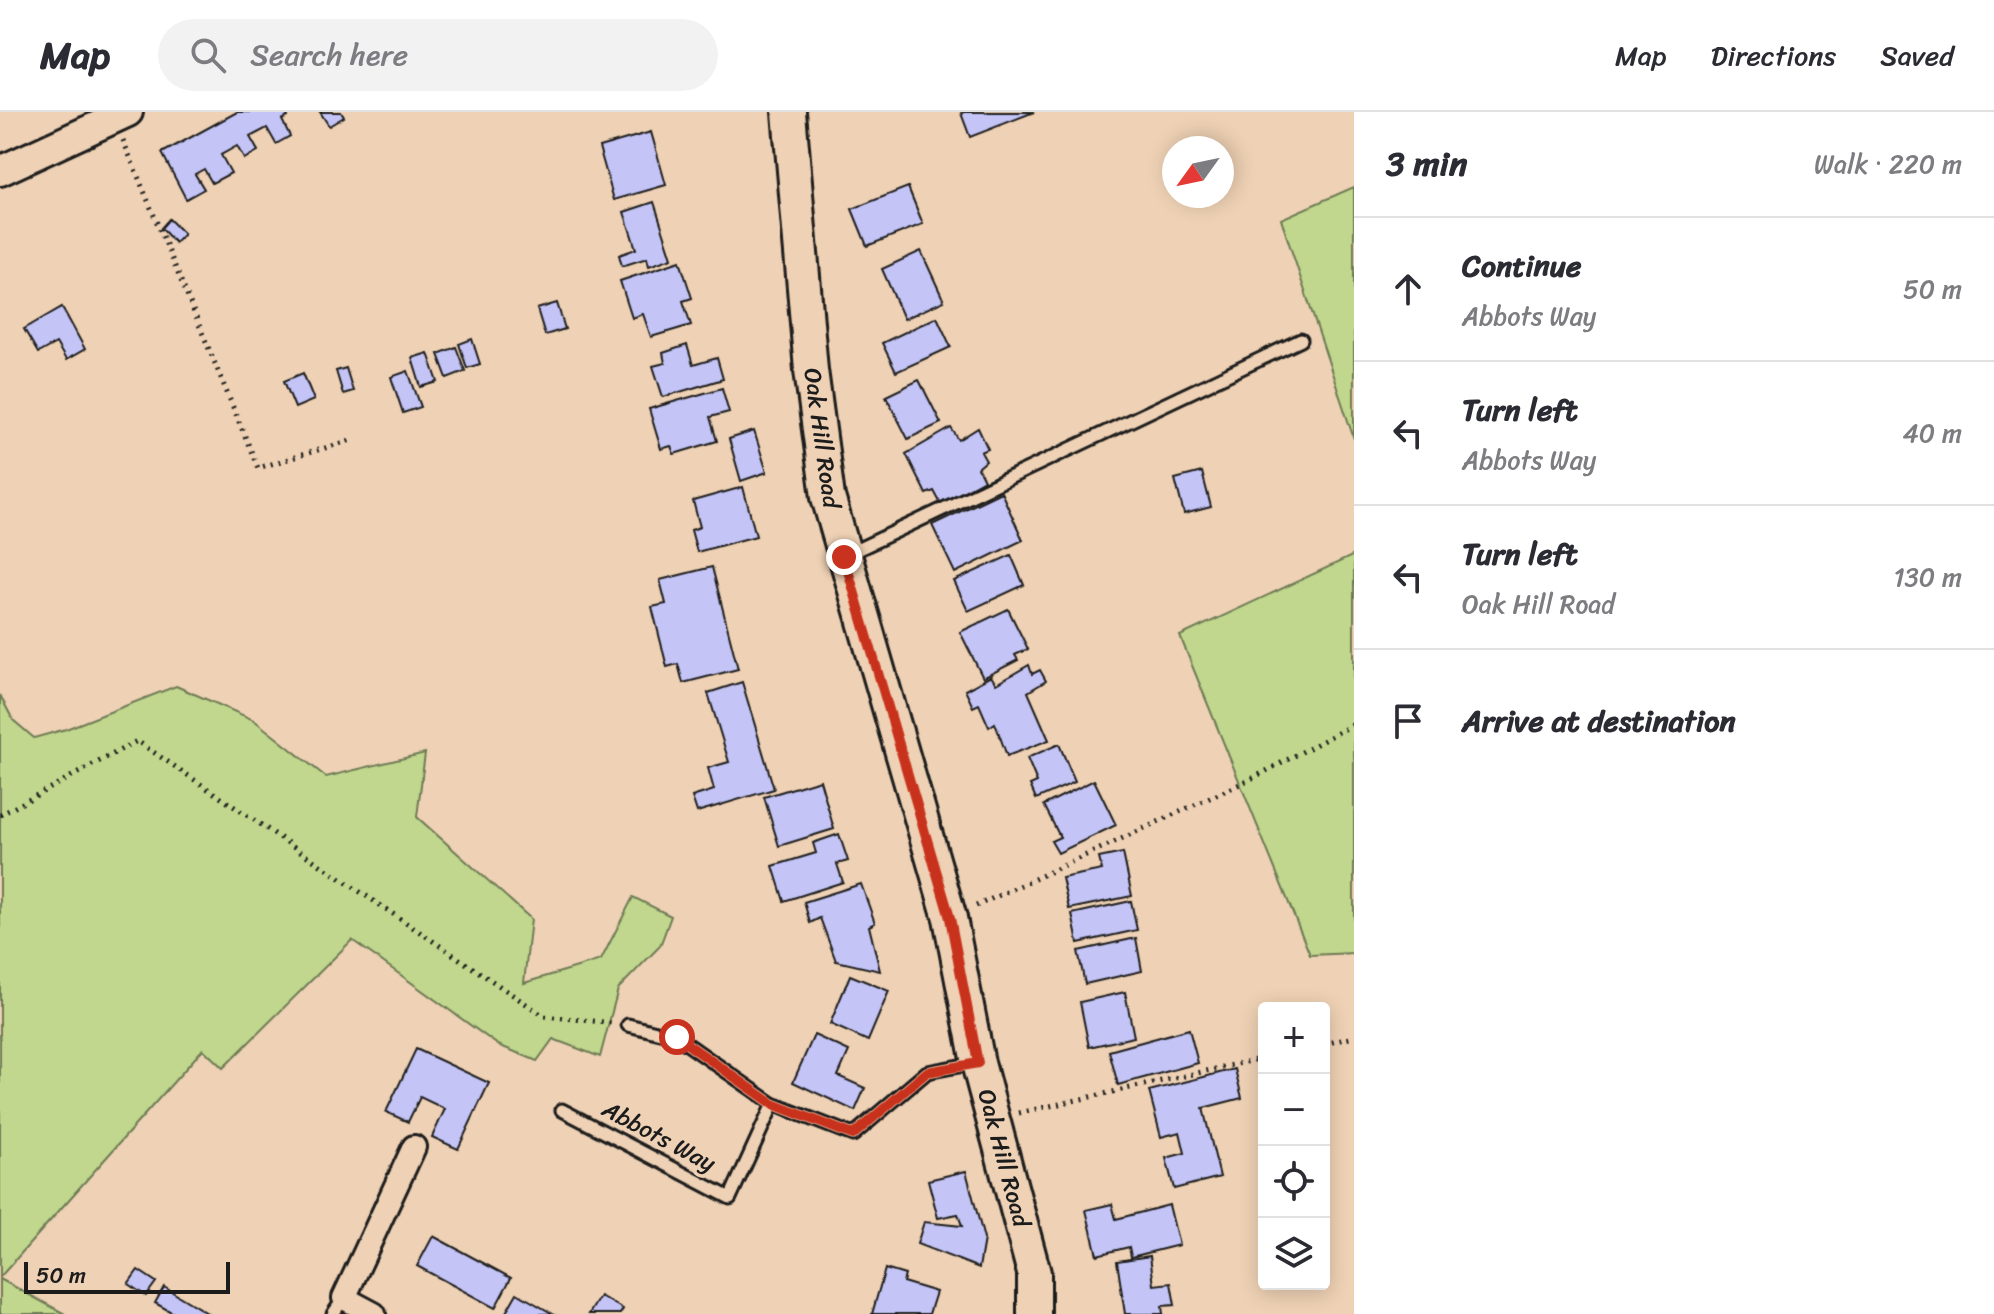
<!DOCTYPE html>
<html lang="en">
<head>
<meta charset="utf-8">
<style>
  body { margin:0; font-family:Sriracha,sans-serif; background:#f2f2f3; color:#2b2b33 }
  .controls { position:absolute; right:24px; bottom:24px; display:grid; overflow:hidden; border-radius:8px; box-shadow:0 4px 20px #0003 }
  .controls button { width:72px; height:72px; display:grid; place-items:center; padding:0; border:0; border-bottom:2px solid #e1e1e2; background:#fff; color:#2b2b33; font:40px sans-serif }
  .compass { position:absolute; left:1162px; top:24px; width:72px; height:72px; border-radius:50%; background:#fff; box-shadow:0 4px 20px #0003; rotate:237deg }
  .scale { position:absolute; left:24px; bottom:20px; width:206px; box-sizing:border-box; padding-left:8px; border:4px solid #1c1c1c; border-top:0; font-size:22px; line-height:28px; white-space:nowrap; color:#1c1c1c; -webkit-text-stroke:6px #efd2b5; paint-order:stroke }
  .stop { position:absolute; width:24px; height:24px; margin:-18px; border:6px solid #c8321e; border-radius:50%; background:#fff }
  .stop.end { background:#c8321e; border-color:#fff; box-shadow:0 2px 8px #0008 }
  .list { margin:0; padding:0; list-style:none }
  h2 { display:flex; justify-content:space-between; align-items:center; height:104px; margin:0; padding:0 32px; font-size:34px }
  h2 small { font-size:26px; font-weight:400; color:#7c7c81 }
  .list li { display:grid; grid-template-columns:52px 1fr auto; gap:24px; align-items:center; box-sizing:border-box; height:144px; padding:0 32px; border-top:2px solid #e1e1e2 }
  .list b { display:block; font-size:30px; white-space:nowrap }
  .list p { margin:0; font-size:26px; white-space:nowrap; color:#7c7c81 }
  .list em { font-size:26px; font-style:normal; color:#7c7c81 }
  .icon { flex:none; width:44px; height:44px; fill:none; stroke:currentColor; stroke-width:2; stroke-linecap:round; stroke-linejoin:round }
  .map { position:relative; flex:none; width:1354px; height:1202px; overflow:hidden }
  header { display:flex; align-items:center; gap:48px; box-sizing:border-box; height:112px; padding:0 40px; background:#fff; border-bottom:2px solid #e1e1e2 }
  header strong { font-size:38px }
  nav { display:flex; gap:44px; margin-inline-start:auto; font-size:28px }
  .search { width:560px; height:72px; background:#f2f2f3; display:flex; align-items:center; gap:20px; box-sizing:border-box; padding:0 28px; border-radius:44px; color:#7c7c81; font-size:30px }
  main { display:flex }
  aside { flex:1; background:#fff }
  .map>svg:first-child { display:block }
</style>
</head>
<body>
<header>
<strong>Map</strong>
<div class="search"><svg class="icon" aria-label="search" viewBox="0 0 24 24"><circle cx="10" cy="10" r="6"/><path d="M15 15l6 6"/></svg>Search here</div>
<nav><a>Map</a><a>Directions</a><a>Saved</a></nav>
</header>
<main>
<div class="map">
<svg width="1354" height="1202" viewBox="0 0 1354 1202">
  <rect width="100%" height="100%" fill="#efd2b5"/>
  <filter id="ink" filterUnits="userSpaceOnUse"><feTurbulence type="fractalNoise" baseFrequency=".0125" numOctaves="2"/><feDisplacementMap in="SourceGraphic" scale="16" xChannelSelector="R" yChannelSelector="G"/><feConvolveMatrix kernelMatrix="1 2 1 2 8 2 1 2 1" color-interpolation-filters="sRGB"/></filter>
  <g filter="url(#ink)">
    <g fill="#c0d78d" stroke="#6e7a54" stroke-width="2">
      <polygon points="1354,75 1354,327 1281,107"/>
      <polygon points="1354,443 1354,841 1310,843 1180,524"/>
      <polygon points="176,574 254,608 326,665 425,641 417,705 531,807 524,871 601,848 633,785 671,804 660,834 618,877 600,945 553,927 537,949 498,933 352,828 223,956 203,937 0,1165 0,583 13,608 34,626 66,617"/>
      <polygon points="0,1167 65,1202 0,1202"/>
    </g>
    <g fill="#c4c4f7" stroke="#1c1c1c" stroke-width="2">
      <polygon points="237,0 285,0 288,5 282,8 290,24 276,32 267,16 250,25 258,39 244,47 237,34 221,43 231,61 212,71 204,57 195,62 204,77 186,87 162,41"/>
      <polygon points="320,0 341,0 344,5 329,14"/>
      <polygon points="964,0 1034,0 970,25 961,1"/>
      <polygon points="651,20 666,73 614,88 599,35"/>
      <polygon points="908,75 923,112 867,134 852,97"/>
      <polygon points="654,90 672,146 649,154 647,146 622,154 619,143 636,137 624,100"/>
      <polygon points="169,107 184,122 175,131 161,116"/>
      <polygon points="921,139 944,189 904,207 882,157"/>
      <polygon points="680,149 692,186 683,189 691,213 651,225 643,202 632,206 620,169"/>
      <polygon points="557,191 565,217 545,223 537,197"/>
      <polygon points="62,195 85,237 66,248 56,231 38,241 24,217"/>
      <polygon points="937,205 951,235 896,260 882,231"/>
      <polygon points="472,227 480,252 467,256 459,232"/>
      <polygon points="687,233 693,253 717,246 723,267 663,285 653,254 665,251 663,241"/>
      <polygon points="456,235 465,259 447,266 438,242"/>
      <polygon points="428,241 438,270 421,275 412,246"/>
      <polygon points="346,256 353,279 343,282 336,259"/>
      <polygon points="408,259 421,295 403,301 391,265"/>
      <polygon points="303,261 314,288 295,296 284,269"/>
      <polygon points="919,268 941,311 908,327 886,284"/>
      <polygon points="722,276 729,300 710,305 717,329 674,342 671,334 661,337 649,297"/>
      <polygon points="951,316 959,328 978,316 988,337 981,340 986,349 978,356 984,368 941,392 934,379 926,382 906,342"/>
      <polygon points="754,319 767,360 741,369 729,327"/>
      <polygon points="1202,360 1211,395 1184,402 1175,367"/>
      <polygon points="743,375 756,424 697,440 691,418 700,415 693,389"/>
      <polygon points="1001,380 1023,428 955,461 932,413"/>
      <polygon points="1011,443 1024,473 968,499 954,469"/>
      <polygon points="712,455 738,557 683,571 678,552 667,555 652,495 666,492 660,468"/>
      <polygon points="1008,497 1028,537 1015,543 1018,548 983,566 960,520"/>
      <polygon points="1029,553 1032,562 1040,558 1046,569 1028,580 1049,628 1007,644 995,611 989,615 979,592 973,595 965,578 991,564 996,572"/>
      <polygon points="742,570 774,677 697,700 692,685 714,678 708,656 729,650 708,581"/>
      <polygon points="1059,632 1075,670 1036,687 1030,673 1037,670 1027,646"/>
      <polygon points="820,668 834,717 779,734 764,685"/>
      <polygon points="1094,668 1116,713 1058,741 1051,729 1060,725 1044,693"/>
      <polygon points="839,722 848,749 837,752 843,770 784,789 773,754 816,741 813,731"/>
      <polygon points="1123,741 1132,784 1069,797 1062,766 1102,758 1099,746"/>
      <polygon points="861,772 875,811 869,814 880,859 836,849 820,806 810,811 804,790"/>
      <polygon points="1131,789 1137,818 1078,831 1072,802"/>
      <polygon points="1136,826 1142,859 1085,872 1078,839"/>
      <polygon points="850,863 889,879 868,929 830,912"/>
      <polygon points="1125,880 1134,925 1089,935 1080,890"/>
      <polygon points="1189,917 1198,951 1118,973 1109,939"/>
      <polygon points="814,923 849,939 838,964 865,976 855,999 793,970"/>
      <polygon points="416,937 489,971 458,1037 432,1025 445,997 420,985 408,1010 386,1000"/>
      <polygon points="1235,957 1242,986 1203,996 1220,1065 1174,1077 1166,1046 1185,1041 1180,1020 1161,1025 1149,979"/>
      <polygon points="966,1059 984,1127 979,1156 917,1132 924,1110 962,1114 958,1102 938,1106 928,1068"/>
      <polygon points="1112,1092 1116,1107 1169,1093 1179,1133 1131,1145 1129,1135 1097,1143 1086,1098"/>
      <polygon points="433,1124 511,1166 495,1196 417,1154"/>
      <polygon points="1150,1144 1154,1173 1171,1171 1175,1193 1162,1194 1163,1202 1125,1202 1117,1149"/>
      <polygon points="885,1157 905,1163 903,1170 936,1180 929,1202 872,1202"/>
      <polygon points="138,1158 156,1170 146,1184 128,1172"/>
      <polygon points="164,1175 207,1201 206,1202 175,1202 155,1191"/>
      <polygon points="517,1181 553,1202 505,1202"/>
      <polygon points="600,1184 623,1197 620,1202 589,1202"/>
    </g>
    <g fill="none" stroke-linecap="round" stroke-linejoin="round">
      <g stroke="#1c1c1c" stroke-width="17">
        <g id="service">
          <polyline points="846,443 1301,228"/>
          <polyline points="628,913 677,925 773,992 853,1023 927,960 975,951"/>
          <polyline points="562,998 730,1086 773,992"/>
          <polyline points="333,1202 344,1186"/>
        </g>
      </g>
      <g stroke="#1c1c1c" stroke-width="28">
        <polyline id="minor" points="374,1202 344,1186 414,1035"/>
      </g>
      <g stroke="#1c1c1c" stroke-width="34">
        <polyline id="tertiary" points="0,59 128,0"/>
      </g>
      <g stroke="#1c1c1c" stroke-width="38">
        <polyline id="secondary" points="789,0 811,258 828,385 950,806 978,951 1034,1161 1034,1202"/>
      </g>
      <g stroke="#1c1c1c" stroke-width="5" stroke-dasharray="2 6" stroke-linecap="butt">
        <polyline points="123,28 258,356 355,327"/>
        <polyline points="0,703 137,629 544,904 612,911"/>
        <polyline points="976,794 1255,665 1354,612"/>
        <polyline points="1324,932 1354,925"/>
        <polyline points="1019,1001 1264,946"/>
      </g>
      <use href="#service" stroke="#efd2b5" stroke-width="11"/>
      <use href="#minor" stroke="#efd2b5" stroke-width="22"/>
      <use href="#tertiary" stroke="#efd2b5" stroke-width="28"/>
      <use href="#secondary" stroke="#efd2b5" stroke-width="32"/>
    </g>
  </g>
  <g fill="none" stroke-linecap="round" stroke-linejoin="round" filter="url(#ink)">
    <polyline stroke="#c8321e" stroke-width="10" points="677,925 773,992 853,1023 927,960 978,951 950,806 844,445"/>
  </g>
  <g text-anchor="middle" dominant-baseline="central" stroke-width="7" stroke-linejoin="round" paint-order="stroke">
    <g font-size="24" fill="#1c1c1c" stroke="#efd2b5">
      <text transform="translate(822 326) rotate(82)">Oak Hill Road</text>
      <text transform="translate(659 1024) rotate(28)">Abbots Way</text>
      <text transform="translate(1004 1046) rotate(75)">Oak Hill Road</text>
    </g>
  </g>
</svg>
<div class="controls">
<button>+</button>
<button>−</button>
<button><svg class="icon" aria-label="locate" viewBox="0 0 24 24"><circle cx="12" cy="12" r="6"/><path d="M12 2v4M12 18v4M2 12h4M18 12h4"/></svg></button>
<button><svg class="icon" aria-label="layers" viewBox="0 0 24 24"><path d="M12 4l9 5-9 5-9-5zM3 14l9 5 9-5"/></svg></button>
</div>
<svg class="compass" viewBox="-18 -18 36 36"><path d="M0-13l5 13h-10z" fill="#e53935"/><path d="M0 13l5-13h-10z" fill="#7c7c81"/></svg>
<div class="scale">50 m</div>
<div class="stop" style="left:677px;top:925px"></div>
<div class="stop end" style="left:844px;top:445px"></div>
</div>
<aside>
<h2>3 min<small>Walk · 220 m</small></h2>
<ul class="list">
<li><svg class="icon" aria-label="ahead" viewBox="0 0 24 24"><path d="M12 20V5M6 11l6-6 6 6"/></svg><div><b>Continue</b><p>Abbots Way</p></div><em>50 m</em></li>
<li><svg class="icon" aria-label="left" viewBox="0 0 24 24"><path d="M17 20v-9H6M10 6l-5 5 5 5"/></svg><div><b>Turn left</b><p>Abbots Way</p></div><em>40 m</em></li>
<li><svg class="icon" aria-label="left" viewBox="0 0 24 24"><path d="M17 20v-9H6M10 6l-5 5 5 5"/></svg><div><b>Turn left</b><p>Oak Hill Road</p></div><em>130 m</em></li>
<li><svg class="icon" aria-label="arrive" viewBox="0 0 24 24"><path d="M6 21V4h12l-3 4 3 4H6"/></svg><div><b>Arrive at destination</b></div></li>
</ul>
</aside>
</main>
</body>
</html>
